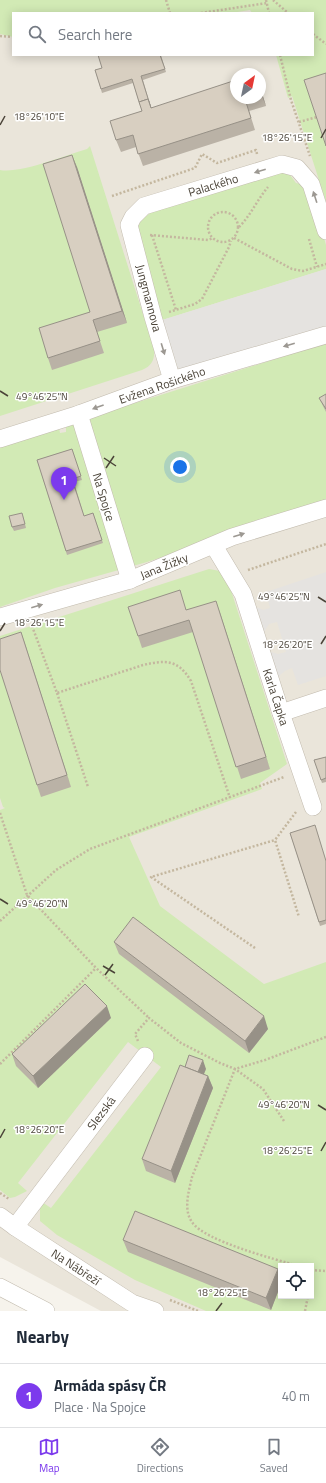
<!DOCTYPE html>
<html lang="en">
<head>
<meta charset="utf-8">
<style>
  body { margin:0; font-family:"Titillium Web",sans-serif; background:#f2f2f3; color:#1f2937 }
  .controls { position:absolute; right:12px; bottom:12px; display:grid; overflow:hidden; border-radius:0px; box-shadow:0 2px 10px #0003 }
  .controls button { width:36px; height:36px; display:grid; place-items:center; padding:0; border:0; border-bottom:1px solid #e0e1e3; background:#fff; color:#1f2937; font:20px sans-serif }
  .compass { position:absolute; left:230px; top:68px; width:36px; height:36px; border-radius:50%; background:#fff; box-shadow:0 2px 10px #0003; rotate:33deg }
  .you { position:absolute; left:180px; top:467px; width:14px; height:14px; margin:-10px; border:3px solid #fff; border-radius:50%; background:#1a73e8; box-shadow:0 0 0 6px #1a73e833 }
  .badge { display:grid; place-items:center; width:26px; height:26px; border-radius:50%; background:#7c3aed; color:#fff; font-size:13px; font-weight:700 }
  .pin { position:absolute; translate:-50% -33px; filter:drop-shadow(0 1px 2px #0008) }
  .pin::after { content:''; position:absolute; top:21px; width:14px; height:12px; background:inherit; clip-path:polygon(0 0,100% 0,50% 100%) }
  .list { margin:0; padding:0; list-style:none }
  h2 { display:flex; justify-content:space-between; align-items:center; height:52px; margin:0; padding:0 16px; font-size:17px }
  h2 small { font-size:13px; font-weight:400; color:#747a83 }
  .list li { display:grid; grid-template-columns:26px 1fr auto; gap:12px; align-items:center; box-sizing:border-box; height:64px; padding:0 16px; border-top:1px solid #e0e1e3 }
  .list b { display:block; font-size:15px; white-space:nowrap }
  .list p { margin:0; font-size:13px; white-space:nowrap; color:#747a83 }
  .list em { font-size:13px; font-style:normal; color:#747a83 }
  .icon { flex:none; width:22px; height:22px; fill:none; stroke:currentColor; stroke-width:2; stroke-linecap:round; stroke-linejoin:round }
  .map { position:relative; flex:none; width:326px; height:1311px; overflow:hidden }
  .search { position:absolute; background:#fff; box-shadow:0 2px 10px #0003; left:12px; right:12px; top:12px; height:44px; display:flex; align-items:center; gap:10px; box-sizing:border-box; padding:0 14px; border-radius:0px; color:#747a83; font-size:15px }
  .sheet { height:116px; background:#fff }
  nav { display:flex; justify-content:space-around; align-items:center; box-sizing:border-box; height:56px; border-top:1px solid #e0e1e3; background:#fff; font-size:11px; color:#747a83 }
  nav a { display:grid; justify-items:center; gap:2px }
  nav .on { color:#7c3aed }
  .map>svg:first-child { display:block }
</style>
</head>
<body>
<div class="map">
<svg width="326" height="1311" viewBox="0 0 326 1311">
  <rect width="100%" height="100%" fill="#f6f3ec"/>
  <path fill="#eae5da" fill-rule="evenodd" d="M0,0H326V1311H101L0,1257ZM13,13H313V55H13ZM236,74H260V98H236ZM281,1266H311V1296H281Z"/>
  <g fill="#d2eab5" fill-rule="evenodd">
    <polygon points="0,0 326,0 326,202 292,96 288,98 276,55 313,55 313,13 252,13 250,10 231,13 13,13 13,37 0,34"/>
    <path d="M90,146L154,349C155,359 152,366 142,370L0,416V170C20,174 66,155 87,149Z"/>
    <polygon points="285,168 296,183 309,186 326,245 326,269 159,321 134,236 141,220 157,208"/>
    <polygon points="326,343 326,504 147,562 55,588 0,607 0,446 59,428 60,433 66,432 66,427 97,415"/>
    <path d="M209,569L220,571L227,578L287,764L260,783L262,789L129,837L160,906L264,984L326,962V1311H206L135,1280L57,1235L40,1221V1208L42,1202L51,1208L161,1067L128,1042L18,1183L27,1191L15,1197L10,1198L0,1190V810L5,808L3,807L0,798V636ZM281,1266H311V1296H281Z"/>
  </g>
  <g fill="#e5e3e0">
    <polygon points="326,269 326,326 175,374 159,321"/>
    <polygon points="326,572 326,676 298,685 292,668 285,671 280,675 277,683 265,650 278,654 286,652 277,622 269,624 265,630 263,638 252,605 263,610 270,608 266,592"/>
  </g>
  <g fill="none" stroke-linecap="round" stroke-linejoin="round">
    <g stroke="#c2bbae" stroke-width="18">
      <g id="minor">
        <polyline points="172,380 153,317 129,225 133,217 144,206 282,164 297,168 311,184 326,231"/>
        <polyline points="79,414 130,580"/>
        <polyline points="0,439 79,414 172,380 326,335"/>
        <polyline points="214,546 243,594 281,713 313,807"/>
        <polyline points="0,617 130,580 232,537 326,508"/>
        <polyline points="281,713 326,698"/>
        <polyline points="0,1216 15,1227 132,1303 155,1311"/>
        <polyline points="15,1227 145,1056"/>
        <polyline points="0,1287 46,1311"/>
      </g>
    </g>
    <g stroke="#c4b79f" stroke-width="2.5" stroke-dasharray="2 2" stroke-linecap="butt">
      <polyline points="166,0 170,13"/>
      <polyline points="266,0 269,13"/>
      <polyline points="273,0 288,13"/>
      <polyline points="201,13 267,3"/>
      <polyline points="313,34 326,44"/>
      <polyline points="0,36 13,37"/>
      <polyline points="280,55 291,100 310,156"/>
      <polyline points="299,122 317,117"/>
      <polyline points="112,196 195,168 202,154 217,163 256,150 257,154"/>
      <circle cx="223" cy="227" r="15"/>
      <path d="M239,227C251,215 257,200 268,187"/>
      <polyline points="150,235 208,240 213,238"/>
      <polyline points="152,235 176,310"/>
      <polyline points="234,238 292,269 303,271 326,264"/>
      <polyline points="309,239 317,267"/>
      <polyline points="169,312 195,304 202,299 229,247 231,241"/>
      <polyline points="248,570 326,544"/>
      <path d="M32,626L57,693L143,665C165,660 178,659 191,681L230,798"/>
      <polyline points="57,693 88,787"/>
      <polyline points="296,812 275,840 299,917"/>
      <polyline points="0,813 27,895 96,968 149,1018"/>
      <polyline points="0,921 56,870 90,849 284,777"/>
      <polyline points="255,948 151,877 275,840"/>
      <polyline points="138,1041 135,1034 149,1018 181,1043 220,1063 235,1069 265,1060 326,1037"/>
      <polyline points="0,1064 96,968"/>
      <path d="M284,1121L263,1089L235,1069L192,1177C189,1190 183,1210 192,1222C204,1241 275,1259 298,1266"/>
      <polyline points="0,1193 9,1199"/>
      <polyline points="311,1270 326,1271"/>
      <polyline points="311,1279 313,1271"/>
      <polyline points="170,1300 198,1311"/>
      <polyline points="305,1311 308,1296"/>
    </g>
    <use href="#minor" stroke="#fff" stroke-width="17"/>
  </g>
  <g fill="#bab2a6">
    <polygon points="161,55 166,72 143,80 151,108 236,98 260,98 260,87 266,106 249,111 255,130 143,166 136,147 121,152 116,140 142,111 139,102 133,83 102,93 95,70"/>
    <polygon points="77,167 127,323 97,332 104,353 52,370 48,358 90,312"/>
    <polygon points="326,394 326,412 319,398"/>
    <polygon points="72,449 82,480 74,482 84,516 93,513 103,543 67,555 37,460"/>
    <polygon points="23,516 26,528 14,531 12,527"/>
    <polygon points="187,610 220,613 270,769 241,779 193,632 142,648 138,636"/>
    <polygon points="21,632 71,787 41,797 37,785"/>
    <polygon points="326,757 326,782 322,783 314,760"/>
    <polygon points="290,833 326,860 326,924 320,926"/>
    <polygon points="114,942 268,1029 249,1053 119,954"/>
    <polygon points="111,1018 38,1088 16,1066 12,1054"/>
    <polygon points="206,1069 204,1074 208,1076 213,1088 175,1183 146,1171 142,1159"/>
    <polygon points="123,1240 281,1277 281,1284 271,1310 128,1252"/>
  </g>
  <g fill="#979187">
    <polygon points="260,87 266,106 261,94"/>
    <polygon points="72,155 77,167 127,323 122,311"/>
    <polygon points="216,601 220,613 270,769 266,757"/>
    <polygon points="21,632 25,644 71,787 67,775"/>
    <polygon points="107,1006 111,1018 38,1088 33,1076"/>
    <polygon points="264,1016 268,1029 249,1053 245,1041"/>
    <polygon points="203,1060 206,1069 200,1083 197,1074"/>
    <polygon points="208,1076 213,1088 175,1183 171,1171"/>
    <polygon points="278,1269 281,1277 281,1284 271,1310 266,1298"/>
  </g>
  <g fill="#d8cfc1" stroke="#979187">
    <polygon points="98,55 160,55 165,69 141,76 151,108 148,99 139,102 132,79 101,89 95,70 102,68"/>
    <polygon points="326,73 326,146 304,80"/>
    <polygon points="236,80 236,98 248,98 245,99 251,118 138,154 133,135 116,140 110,121 142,111 139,102 148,99 151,108"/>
    <polygon points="72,155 122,311 93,320 100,341 48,358 39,328 90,312 43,164"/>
    <polygon points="326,394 326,409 319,398"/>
    <polygon points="72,449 81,476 72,479 84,516 93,513 102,540 66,551 37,460"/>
    <polygon points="22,513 25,524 12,527 9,516"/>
    <polygon points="180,590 186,610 216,601 266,757 236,767 189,620 138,636 128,607"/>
    <polygon points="21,632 67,775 37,785 0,670 0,639"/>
    <polygon points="326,757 326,778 321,780 314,760"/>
    <polygon points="315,825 326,861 326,920 319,922 290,833"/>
    <polygon points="133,917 264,1016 245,1041 114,942"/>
    <polygon points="85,984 107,1006 33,1076 12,1054"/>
    <polygon points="189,1055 203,1060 198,1072 185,1067"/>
    <polygon points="180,1065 208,1076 171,1171 142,1159"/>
    <polygon points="135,1211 278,1269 266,1298 123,1240"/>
  </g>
  <defs><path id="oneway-solid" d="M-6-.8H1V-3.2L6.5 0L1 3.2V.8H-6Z"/></defs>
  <g fill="#9c9892">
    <use href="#oneway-solid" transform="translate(260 171) rotate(163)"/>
    <use href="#oneway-solid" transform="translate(315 197) rotate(-108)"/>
    <use href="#oneway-solid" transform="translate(289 345) rotate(164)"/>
    <use href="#oneway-solid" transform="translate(163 349) rotate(73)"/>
    <use href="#oneway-solid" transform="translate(98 407) rotate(160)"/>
    <use href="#oneway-solid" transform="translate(239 535) rotate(-18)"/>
    <use href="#oneway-solid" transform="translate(37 606) rotate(-16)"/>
  </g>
  <path fill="none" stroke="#4b4439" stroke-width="1.5" d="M0,125L5,116M321,138L326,129M0,391L8,396M104,458L116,466M106,468L114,456M318,597L326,602M0,631L5,623M321,644L326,636M0,899L8,904M103,966L115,973M105,975L113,964M318,1105L326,1110M0,1138L5,1129M321,1151L326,1142M216,1311L222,1303"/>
  <g text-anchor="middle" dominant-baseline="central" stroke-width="3" stroke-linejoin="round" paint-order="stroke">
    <g font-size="12" fill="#4b4439" stroke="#fff">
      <text transform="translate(213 185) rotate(-17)">Palackého</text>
      <text transform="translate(149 298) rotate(75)">Jungmannova</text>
      <text transform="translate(162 385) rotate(-19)">Evžena Rošického</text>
      <text transform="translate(104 497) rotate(73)">Na Spojce</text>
      <text transform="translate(164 566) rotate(-22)">Jana Žižky</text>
      <text transform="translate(276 697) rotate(72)">Karla Čapka</text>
      <text transform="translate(101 1113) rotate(-53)">Slezská</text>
      <text transform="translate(76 1267) rotate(33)">Na Nábřeží</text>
    </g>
  </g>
  <g font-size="10" text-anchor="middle" fill="#4b4439" stroke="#fff" stroke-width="3" stroke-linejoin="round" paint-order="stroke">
    <text x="39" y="120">18°26'10"E</text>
    <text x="287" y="141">18°26'15"E</text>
    <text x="42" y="400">49°46'25"N</text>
    <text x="284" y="600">49°46'25"N</text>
    <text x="39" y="626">18°26'15"E</text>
    <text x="287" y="648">18°26'20"E</text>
    <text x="42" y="907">49°46'20"N</text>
    <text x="284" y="1108">49°46'20"N</text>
    <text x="39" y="1133">18°26'20"E</text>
    <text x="287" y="1154">18°26'25"E</text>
    <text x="222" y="1296">18°26'25"E</text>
  </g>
</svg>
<div class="controls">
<button><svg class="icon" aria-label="locate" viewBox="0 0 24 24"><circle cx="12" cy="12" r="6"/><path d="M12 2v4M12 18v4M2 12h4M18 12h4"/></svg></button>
</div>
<svg class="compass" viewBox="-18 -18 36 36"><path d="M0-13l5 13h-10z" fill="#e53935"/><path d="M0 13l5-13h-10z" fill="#747a83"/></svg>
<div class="you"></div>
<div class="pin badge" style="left:64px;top:500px">1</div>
<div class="search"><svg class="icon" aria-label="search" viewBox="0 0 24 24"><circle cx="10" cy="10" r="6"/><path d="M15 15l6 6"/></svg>Search here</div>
</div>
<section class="sheet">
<h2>Nearby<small></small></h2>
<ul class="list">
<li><span class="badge">1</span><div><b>Armáda spásy ČR</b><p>Place · Na Spojce</p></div><em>40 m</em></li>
</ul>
</section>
<nav>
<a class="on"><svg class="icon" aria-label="map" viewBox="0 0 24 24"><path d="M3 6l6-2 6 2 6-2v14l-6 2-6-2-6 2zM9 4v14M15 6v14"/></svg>Map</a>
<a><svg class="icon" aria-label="directions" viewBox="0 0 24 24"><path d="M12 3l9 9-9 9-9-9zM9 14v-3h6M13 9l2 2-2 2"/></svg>Directions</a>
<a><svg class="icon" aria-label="saved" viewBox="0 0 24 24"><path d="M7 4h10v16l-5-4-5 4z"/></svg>Saved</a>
</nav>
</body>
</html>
